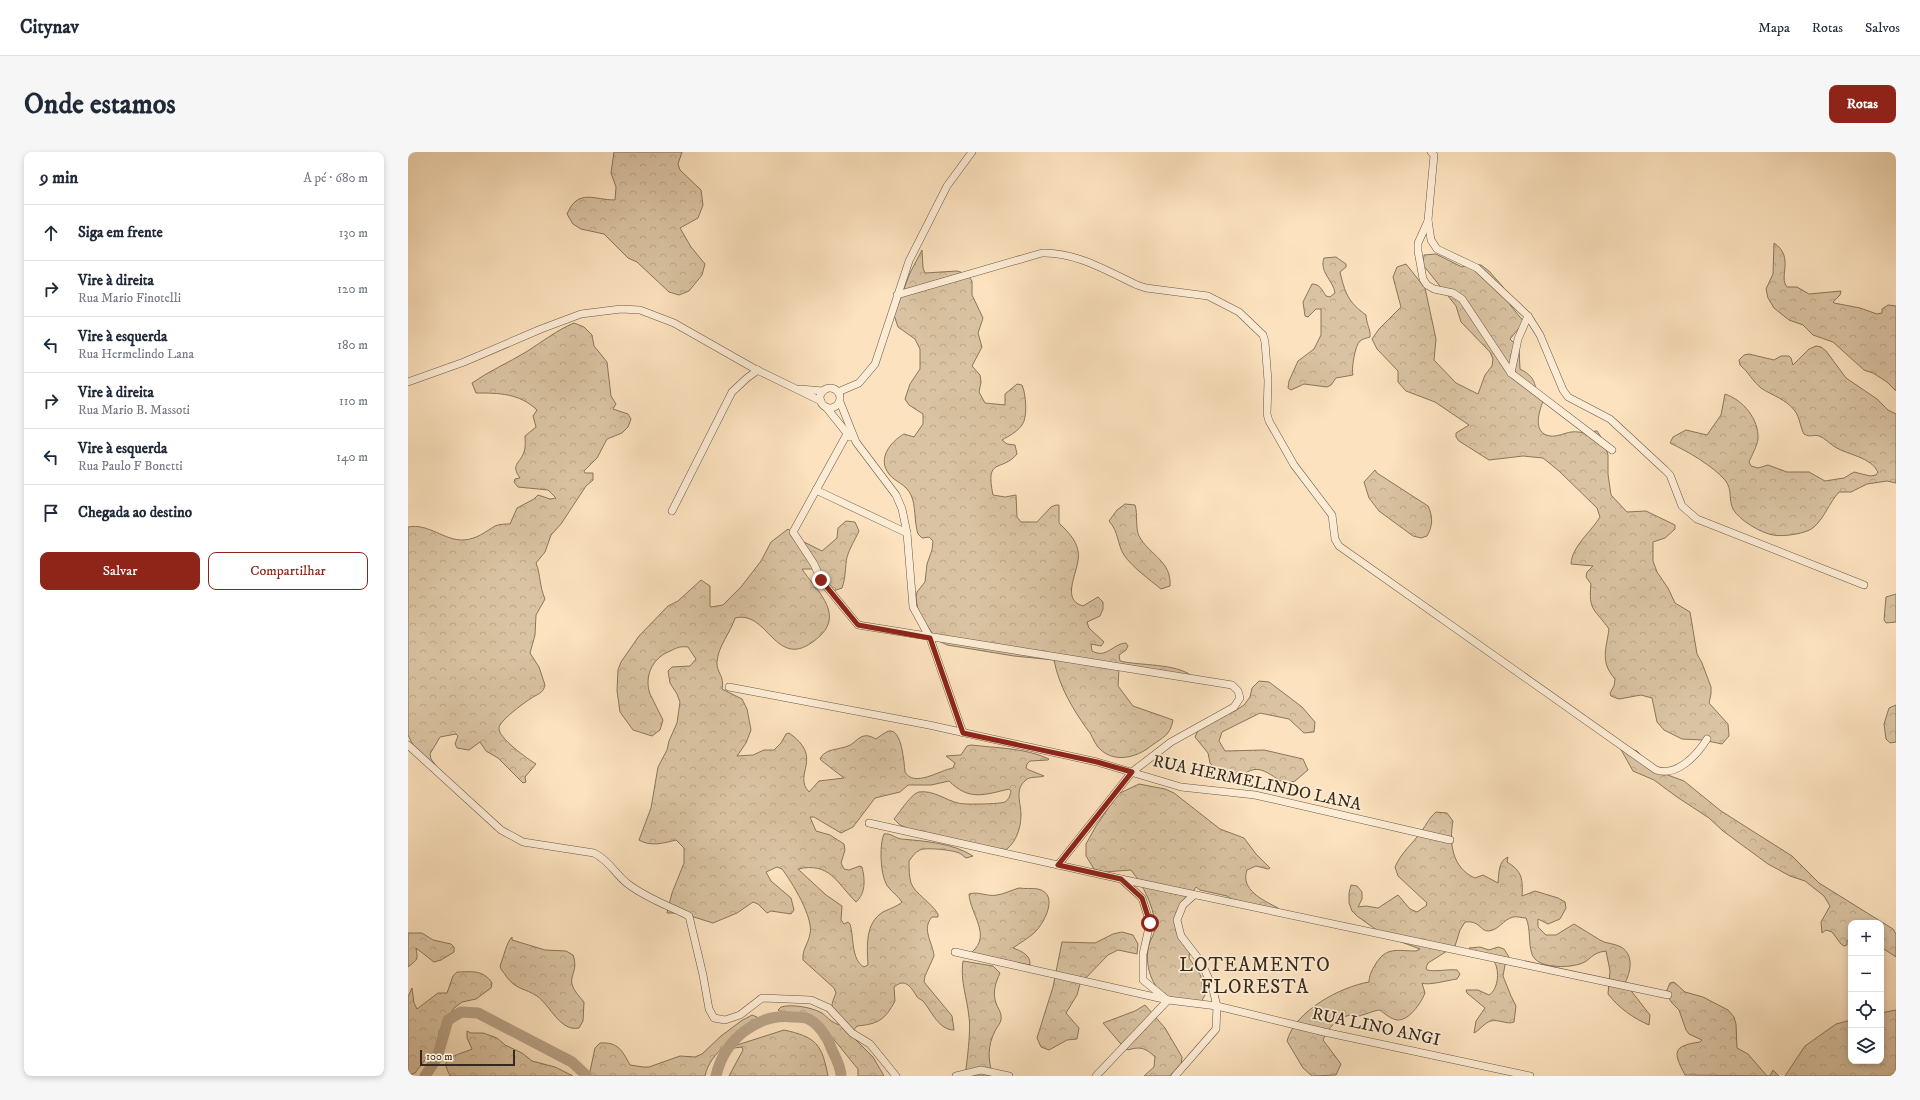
<!DOCTYPE html>
<html lang="pt">
<head>
<meta charset="utf-8">
<style>
  body { margin:0; font-family:"IM FELL DW Pica",serif; background:#f6f6f7; color:#1f2937 }
  .controls { position:absolute; right:12px; bottom:12px; display:grid; overflow:hidden; border-radius:8px; box-shadow:0 2px 6px #0003 }
  .controls button { width:36px; height:36px; display:grid; place-items:center; padding:0; border:0; border-bottom:1px solid #e0e1e3; background:#fff; color:#1f2937; font:20px sans-serif }
  .scale { position:absolute; left:12px; bottom:10px; width:95px; box-sizing:border-box; padding-left:4px; border:2px solid #36291b; border-top:0; font-size:11px; line-height:14px; white-space:nowrap; color:#36291b; -webkit-text-stroke:3px #fdecd5; paint-order:stroke }
  .stop { position:absolute; width:12px; height:12px; margin:-9px; border:3px solid #8f2418; border-radius:50%; background:#fff }
  .stop.end { background:#8f2418; border-color:#fff; box-shadow:0 1px 4px #0008 }
  .list { margin:0; padding:0; list-style:none }
  h2 { display:flex; justify-content:space-between; align-items:center; height:52px; margin:0; padding:0 16px; font-size:17px }
  h2 small { font-size:13px; font-weight:400; color:#747a83 }
  .list li { display:grid; grid-template-columns:26px 1fr auto; gap:12px; align-items:center; box-sizing:border-box; height:56px; padding:0 16px; border-top:1px solid #e0e1e3 }
  .list b { display:block; font-size:15px; white-space:nowrap }
  .list p { margin:0; font-size:13px; white-space:nowrap; color:#747a83 }
  .list em { font-size:13px; font-style:normal; color:#747a83 }
  .actions { display:flex; gap:8px; padding:12px 16px }
  .actions a { flex:1; padding:9px 0; border:1px solid #8f2418; border-radius:8px; text-align:center; font-size:14px; color:#8f2418 }
  .actions .main { background:#8f2418; color:#fff }
  .icon { flex:none; width:22px; height:22px; fill:none; stroke:currentColor; stroke-width:2; stroke-linecap:round; stroke-linejoin:round }
  .map { position:relative; flex:none; width:1488px; height:924px; overflow:hidden; border-radius:8px }
  header { display:flex; align-items:center; gap:24px; box-sizing:border-box; height:56px; padding:0 20px; background:#fff; border-bottom:1px solid #e0e1e3 }
  header strong { font-size:19px }
  nav { display:flex; gap:22px; margin-inline-start:auto; font-size:14px }
  .intro { display:flex; align-items:center; justify-content:space-between; box-sizing:border-box; height:96px; padding:0 24px }
  h1 { margin:0; font-size:28px }
  .button { padding:10px 18px; border-radius:8px; background:#8f2418; color:#fff; font-size:14px; font-weight:700 }
  main { display:flex; gap:24px; padding:0 24px }
  aside { flex:1; background:#fff; border-radius:8px; box-shadow:0 2px 6px #0003 }
  .map>svg:first-child { display:block }
</style>
</head>
<body>
<header>
<strong>Citynav</strong>
<nav><a>Mapa</a><a>Rotas</a><a>Salvos</a></nav>
</header>
<div class="intro"><h1>Onde estamos</h1><a class="button">Rotas</a></div>
<main>
<aside>
<h2>9 min<small>A pé · 680 m</small></h2>
<ul class="list">
<li><svg class="icon" aria-label="ahead" viewBox="0 0 24 24"><path d="M12 20V5M6 11l6-6 6 6"/></svg><div><b>Siga em frente</b></div><em>130 m</em></li>
<li><svg class="icon" aria-label="right" viewBox="0 0 24 24"><path d="M7 20v-9h11M14 6l5 5-5 5"/></svg><div><b>Vire à direita</b><p>Rua Mario Finotelli</p></div><em>120 m</em></li>
<li><svg class="icon" aria-label="left" viewBox="0 0 24 24"><path d="M17 20v-9H6M10 6l-5 5 5 5"/></svg><div><b>Vire à esquerda</b><p>Rua Hermelindo Lana</p></div><em>180 m</em></li>
<li><svg class="icon" aria-label="right" viewBox="0 0 24 24"><path d="M7 20v-9h11M14 6l5 5-5 5"/></svg><div><b>Vire à direita</b><p>Rua Mario B. Massoti</p></div><em>110 m</em></li>
<li><svg class="icon" aria-label="left" viewBox="0 0 24 24"><path d="M17 20v-9H6M10 6l-5 5 5 5"/></svg><div><b>Vire à esquerda</b><p>Rua Paulo F Bonetti</p></div><em>140 m</em></li>
<li><svg class="icon" aria-label="arrive" viewBox="0 0 24 24"><path d="M6 21V4h12l-3 4 3 4H6"/></svg><div><b>Chegada ao destino</b></div></li>
</ul>
<div class="actions"><a class="main">Salvar</a><a>Compartilhar</a></div>
</aside>
<div class="map">
<svg width="1488" height="924" viewBox="0 0 1488 924">
  <defs>
    <pattern id="forest-crowns" width="20" height="18" patternUnits="userSpaceOnUse"><rect width="20" height="18" fill="#dac3a2"/><path d="M2 6a3 3 0 1 1 6 0M12 15a3 3 0 1 1 6 0" fill="none" stroke="#bca88b"/></pattern>
  </defs>
  <rect width="100%" height="100%" fill="#fce2be"/>
  <filter id="stains"><feTurbulence type="fractalNoise" baseFrequency=".005" numOctaves="4"/><feColorMatrix values="0 0 0 0 .2 0 0 0 0 .09 0 0 0 0 .02 0 0 0 .5 -.17"/></filter>
  <radialGradient id="worn" r=".72"><stop offset=".6" stop-color="#630" stop-opacity="0"/><stop offset="1" stop-color="#630" stop-opacity=".3"/></radialGradient>
  <g fill="url(#forest-crowns)" stroke="#88765e">
    <path d="M206,0H274L270,12L272,18L293,38L295,53L290,66L272,76L283,95L297,112L294,123L281,139L271,143L261,140L229,110L220,106L196,82L173,77L165,72L159,62C170,36 186,48 207,48L208,35L203,21Z"/>
    <path d="M1366,91C1387,105 1370,125 1379,135H1389L1401,142L1433,139L1432,143L1425,150L1426,151L1452,156L1469,162L1474,161V157L1480,153L1488,154V239L1479,230L1465,221L1456,218L1425,190L1405,183L1395,173L1381,168L1366,156L1360,146L1358,137L1365,122Z"/>
    <path d="M514,98L515,116L517,121L549,119L559,122L564,129V143L575,166L570,181L574,195L564,214L572,223L573,230L571,240L577,251L597,253V242L609,232L614,233C618,242 620,265 614,273C609,280 601,284 594,288L599,292L607,293L609,302C593,321 577,304 585,343L597,345L608,343L609,365L613,370H629L643,355L648,353H651V371C659,379 668,387 670,399C674,416 650,447 675,454L690,445L695,450V457L692,464L679,470L681,476L696,490L693,494L683,492L684,499C699,507 704,492 718,491L720,494L718,498L711,503L712,509C733,514 767,511 784,524L711,516L710,534L725,554L765,568C762,584 755,585 743,594C728,606 705,612 690,595C685,589 684,582 679,577C664,556 651,534 646,508L606,504L539,493L529,488L516,469L510,458L508,446L509,440L517,430L519,412L524,398L525,389L521,385L514,386L510,382C506,370 508,353 503,343C498,332 487,330 481,322C469,307 482,290 496,282L506,285L515,272V262L501,253L497,247L502,232L512,217V197L507,187L490,175L486,163L502,121Z"/>
    <path d="M1028,102L1054,115L1063,112L1073,113L1081,119L1095,135L1098,145L1103,154L1116,170L1102,187L1111,196L1112,217C1132,227 1123,235 1135,249C1131,260 1124,281 1142,284C1148,285 1157,281 1163,280C1169,279 1176,281 1182,282L1187,279H1189L1195,288L1200,303V322L1203,343L1219,360L1238,359L1267,373V377L1257,386L1245,390V409L1249,420L1260,436L1267,451L1282,460L1289,502L1294,511L1303,535V542L1301,551L1320,572L1321,584L1314,592L1295,588L1274,587L1256,578L1249,570L1244,546L1233,543L1211,547L1203,544L1202,541L1206,534L1207,527C1192,510 1198,498 1201,477C1187,457 1180,459 1183,432L1178,425L1179,420L1185,414L1163,412C1164,394 1183,380 1192,365L1189,356L1151,319L1135,306L1115,304L1081,308L1051,289L1048,285V281L1061,273L1027,250L998,239L990,230V219L969,197L964,187L971,177L993,155L985,125L989,115L998,112L1017,136L1028,187L1026,208L1048,231L1070,242L1077,223L1084,214L1085,207L1082,200L1053,170L1048,154L1015,113L1016,103Z"/>
    <path d="M928,105L938,112V115L932,120C937,141 940,150 958,163C958,171 963,178 962,185C959,186 954,187 952,189C947,193 943,218 945,223L928,226L923,233L919,235L896,232L883,238L880,236L881,229L890,209L906,197L913,183V157H908L900,165L897,164L895,150L904,132C912,132 914,138 918,144L922,145L927,141C925,128 911,120 916,106Z"/>
    <path d="M166,171L176,175L184,183L186,194L199,210L203,244L208,252L205,257L220,262L223,267L220,275L214,281L199,287L189,306L176,319L177,321H185V328L178,334L153,372L143,383L137,400L128,411C133,424 131,433 137,447L128,463L127,483L122,501L131,515L137,533C135,542 129,542 122,547C116,551 91,569 91,576C90,586 120,607 128,612L117,625L118,630L115,631L90,606L78,599L72,590L61,598L49,596L47,592L50,584L48,582L32,585L22,602L23,607L32,619L7,597L0,583V375C21,371 36,389 56,388C69,387 77,380 87,374C91,372 98,372 102,372L109,356L126,347L130,343L142,347L148,346L140,338L110,335L106,330L107,327L112,326C102,312 112,312 116,300C118,295 117,288 117,284L128,275L125,264L129,258C111,241 91,241 68,241L64,231C81,219 100,211 118,200C134,190 149,178 166,171Z"/>
    <path d="M1408,194L1413,195L1418,199L1438,226L1469,247L1480,258L1488,262V331L1479,329L1459,332L1443,340H1431C1421,351 1417,365 1406,375C1399,382 1374,385 1365,383C1353,381 1331,368 1325,357C1320,347 1325,338 1317,328C1305,314 1279,299 1262,291L1265,285L1278,278L1299,283L1313,263L1317,242C1335,248 1351,267 1350,287C1349,294 1344,303 1341,310L1343,314L1350,316L1360,313L1379,320H1401L1417,329L1436,326L1446,320L1462,324L1468,323L1470,320C1463,305 1440,303 1427,295C1422,292 1417,286 1411,284C1405,282 1403,286 1396,282C1392,275 1392,266 1387,259C1378,247 1365,244 1353,236C1345,230 1340,219 1332,213L1331,208L1336,203L1341,202L1366,208L1373,204H1381L1383,206L1385,213L1401,197Z"/>
    <path d="M967,318L969,321L1020,354C1025,364 1025,374 1019,384L1013,386L1005,384L971,359L961,346L956,330Z"/>
    <path d="M717,352L727,353C730,362 727,376 731,384C741,403 764,409 762,434L753,437C742,428 724,415 716,403C709,392 711,380 701,369L709,358Z"/>
    <path d="M438,369L447,370L451,379C447,388 442,395 439,405C437,415 438,425 434,436L425,439L404,417H394C406,436 436,460 413,483C368,526 362,457 327,466C323,480 310,494 309,510C308,520 317,524 314,537L334,547L339,557L343,578L338,591L329,604L345,603L356,598H366L373,591L378,582L381,581C417,606 384,622 401,640L411,629L436,626L414,609L412,607C417,596 431,598 440,594C446,592 450,585 456,584C460,583 464,585 468,587C471,585 477,580 481,579C494,577 496,611 497,620C506,636 532,618 545,616L547,611L538,604L553,603L559,594L563,593C588,596 618,596 641,607L640,608L622,609L619,612L618,616L621,618L636,624C630,626 622,624 618,628C606,637 613,651 613,663C613,677 607,694 594,700L504,678L492,673L486,667C491,661 504,641 511,640C526,638 537,648 550,651C555,653 593,652 597,650C601,647 602,644 603,639L601,637C576,643 561,649 541,629L523,633H500L492,640L467,646L445,675L433,681L406,665H402L408,679L422,683L436,692L437,698L433,711L436,717L441,718L452,714L454,715C457,727 458,741 448,750C428,730 422,710 390,717L418,743L434,754L433,768L436,772L440,770L442,772C446,785 443,808 456,815L460,813C459,794 457,771 475,760C481,757 490,754 494,750C490,744 485,741 481,736C472,727 471,693 476,682C483,681 487,686 493,687C516,689 545,691 565,704L558,706C556,705 555,703 553,702C548,698 517,695 512,698C507,700 504,705 501,709C501,717 501,724 503,731C507,742 523,750 530,762V765H524C513,777 525,791 526,804L517,824L516,830L544,864L546,878C531,878 524,860 515,849C512,847 509,846 508,843C502,834 497,826 486,835L487,849C477,868 470,872 449,874L445,879L447,887L465,905L476,924H450V917C437,902 418,874 400,866C390,862 380,864 370,858L373,855C384,852 403,855 414,861C420,866 425,872 433,873C423,859 421,857 428,841L426,836L395,808C394,798 400,792 402,782C406,766 384,730 374,717L369,715L358,720L363,729L383,746L386,758L383,762L363,759L359,761L350,752L345,750L329,761L305,771L273,761H259L264,741L276,711V696L268,688C257,691 242,695 231,688L243,656L250,615L259,598L261,589L269,571L272,550L269,542L262,531L260,519L264,515L282,514L288,507L280,495C270,494 269,496 260,500C244,507 236,525 242,542C246,551 251,559 255,568L252,578L244,584L225,578L212,560L209,539L210,518L213,510L231,484L260,454L270,449L293,428L302,434V454L303,455L315,453L333,435L353,409L363,390L380,377L396,390L414,399L429,386L430,376Z"/>
    <polygon points="1488,442 1488,470 1478,471 1476,468 1478,445"/>
    <path d="M851,529L861,530L877,542L894,555L907,570L906,580L896,581L881,567L852,561L814,580L811,589L817,599L856,598L895,607L900,618L887,629L877,632C854,617 848,609 825,631L816,626L802,611L800,601L787,585L791,576L816,560L827,559L836,553L842,545L844,536Z"/>
    <polygon points="1488,553 1488,590 1482,591 1478,587 1476,572 1481,556"/>
    <polygon points="1211,594 1229,599 1249,619 1276,629 1313,659 1384,704 1411,731 1485,777 1488,782 1488,805 1473,795 1473,771 1443,771 1443,786 1439,789 1439,793 1436,794 1433,792 1424,780 1418,778 1414,781 1413,770 1422,754 1416,744 1397,729 1382,724 1360,712 1315,679 1301,666 1269,645 1246,628 1225,619"/>
    <path d="M731,632L757,637L766,641L812,677L836,686L848,702L862,716L860,717L848,714L839,718C832,738 855,748 870,756L858,759L828,750L819,744L792,738L788,735L771,760L774,778L782,797L781,806L793,824L794,834L797,843L792,852C783,850 770,850 762,846C743,838 736,811 741,793C743,786 747,782 747,773C745,752 736,735 723,718L696,720L686,717L678,704V692L688,674L710,642Z"/>
    <path d="M1028,660L1039,661L1045,669C1041,691 1044,716 1067,726L1075,723L1090,731C1091,722 1090,709 1100,705L1099,710C1114,719 1115,727 1114,744L1127,739L1150,746L1157,750L1158,756L1152,767L1140,772L1130,767V775L1138,783H1148L1166,772C1175,777 1183,783 1192,788C1198,792 1206,791 1213,795C1226,803 1223,819 1217,831L1242,863L1241,873C1225,866 1211,856 1200,842L1202,819L1198,799C1182,801 1184,808 1172,812C1159,816 1129,817 1124,802C1120,791 1123,777 1118,766C1114,766 1109,764 1105,765C1096,767 1090,779 1080,779C1072,779 1072,768 1057,770L1052,778L1047,794L1020,811L1018,816L1019,818C1029,820 1038,817 1049,818L1052,822L1049,827C1041,828 1020,834 1014,831L1017,841C1013,851 1001,869 989,868C983,867 977,862 972,858C964,859 962,861 954,863C951,865 946,863 942,863C929,866 920,876 915,888L933,912L928,923L904,924L895,916L879,889C887,859 932,835 961,830C961,824 964,818 967,813C978,794 989,799 1008,799L1012,797L977,784L949,764L944,759L941,751V741L943,733L949,734L954,740V747L950,755L958,754L970,756L990,743L1002,757L1009,760L1018,754L1019,751L990,724L987,715C993,701 1004,692 1013,680C1019,672 1020,667 1028,660Z"/>
    <path d="M611,736C617,737 624,736 630,737C652,742 636,772 626,781C619,787 612,791 605,796C613,799 623,803 622,813L564,802V800C584,783 562,762 561,742C571,739 579,745 589,743C596,742 604,738 611,736Z"/>
    <polygon points="714,780 725,783 730,792 729,802 710,798 700,803 672,832 669,843 658,861 671,876 669,887 659,888 641,898 633,895 629,886 645,835 654,790 687,791 705,782"/>
    <path d="M0,781H14L25,788L43,792L46,795V800L33,808L26,810L8,796C10,808 10,807 0,815Z"/>
    <path d="M104,785V788L137,798L158,799L165,803C173,826 151,823 176,850L175,869L171,876C152,880 142,853 129,844C117,836 108,838 98,824C96,820 93,819 92,814C95,807 99,789 104,785Z"/>
    <path d="M1072,795L1081,798L1090,795L1096,797L1101,805L1097,813L1095,824L1103,844L1108,854L1106,870C1099,873 1091,867 1083,869C1076,871 1072,878 1066,881L1068,869L1077,856L1059,841L1058,838H1070L1081,843C1091,837 1092,816 1085,808L1065,800L1061,796Z"/>
    <path d="M555,809L585,814L592,821C588,830 584,840 588,851C590,857 594,860 593,868C592,872 589,875 587,879C579,895 580,908 585,924H557C559,910 563,879 561,865C559,845 552,829 555,809Z"/>
    <path d="M49,820C63,820 75,817 84,831L83,836L68,847L54,850L46,856L31,879V897L20,904L7,921L0,924V845L4,836L6,851L9,857L30,841H39L45,824Z"/>
    <path d="M1266,830L1277,840L1295,845L1320,858L1326,865L1328,872L1329,896L1340,902L1359,924H1362L1365,918L1371,924L1277,923C1265,900 1264,894 1292,890L1294,888L1281,882L1278,878L1271,858L1264,851L1260,845L1259,838L1262,831Z"/>
    <path d="M737,853L757,876L774,905L773,914L766,924H736L746,915L747,905C738,896 732,894 720,898L712,891L695,871L727,859Z"/>
    <polygon points="1488,858 1488,924 1377,924 1397,894 1428,872 1443,868 1443,909 1473,909 1473,861"/>
    <path d="M344,863L349,865L347,869C329,886 302,899 297,924H181L187,896L192,891C210,890 214,898 222,913L235,915H241L272,904L287,905L294,902L313,884L333,869Z"/>
    <path d="M376,878C408,885 414,892 420,924H321L335,898L334,895L326,896L329,893Z"/>
    <path d="M59,879L63,881H75L89,886L97,893L114,901L124,909L147,915L165,924H42C41,921 37,915 38,911C40,904 58,900 64,897L59,886Z"/>
  </g>
  <g fill="none" stroke-linecap="round" stroke-linejoin="round">
    <g stroke="#b9a387" stroke-width="11">
      <polyline points="17,924 29,906 40,868 53,860 70,861 164,910 179,924"/>
      <path d="M308,924C316,888 349,861 385,865C389,865 394,865 398,866C410,870 420,886 424,898C428,906 433,915 433,924"/>
    </g>
    <g stroke="#685744" stroke-width="8">
      <g id="street">
        <polyline points="1023,0 1026,3 1020,68 1023,88 1029,97 1069,116 1120,164 1132,183 1155,238 1160,245 1202,267 1257,318 1262,323 1274,354 1289,367 1456,433"/>
        <polyline points="1020,69 1010,91 1010,99 1015,127 1019,133 1026,137 1045,141 1054,147 1103,221 1204,298"/>
        <path d="M489,143L634,101C668,100 699,119 729,133L738,136L800,144L831,160L855,183L857,190L860,229L859,262L861,269L886,313L924,363L927,387L931,394L1248,618C1269,625 1289,603 1299,587"/>
        <polyline points="1103,221 1110,187 1120,164"/>
        <polyline points="0,230 56,210 133,177 173,162 213,157 232,158 266,171 347,217 413,249"/>
        <circle cx="422" cy="246" r="10"/>
        <polyline points="392,237 415,239"/>
        <polyline points="430,240 451,231 467,212 501,109 539,34 564,0"/>
        <polyline points="432,250 448,290 488,343 494,357 499,381"/>
        <polyline points="418,255 442,285"/>
        <polyline points="439,282 385,380 406,412 413,428 450,473 824,533 830,539 832,546 826,555 763,590 724,620 650,713"/>
        <polyline points="408,338 499,381 505,455 522,486 555,581"/>
        <polyline points="264,359 324,240 339,226 350,218"/>
        <polyline points="321,535 521,573 689,610 773,635 847,643 1042,688"/>
        <path d="M0,593L93,678L115,690L186,701C202,709 207,722 220,732C238,746 261,754 281,764L295,823L301,857L306,866L317,868L332,863L354,846L403,848L421,856L444,881L462,892L488,924"/>
        <polyline points="461,671 713,727 734,746 742,771 735,802 735,828 758,847"/>
        <polyline points="713,727 1260,843"/>
        <polyline points="547,800 760,848 809,854 916,880 1122,924"/>
        <polyline points="548,924 573,918 601,924"/>
        <polyline points="688,924 760,848"/>
        <polyline points="767,924 808,877 809,854 804,834 793,810 773,784 769,768 775,753 786,743"/>
      </g>
    </g>
    <use href="#street" stroke="#fdecd5" stroke-width="7"/>
  </g>
  <g fill="none" stroke-linecap="round" stroke-linejoin="round">
    <polyline stroke="#8f2418" stroke-width="5" points="413,428 450,473 522,486 555,581 689,610 724,620 650,713 713,727 734,746 742,771"/>
  </g>
  <g text-anchor="middle" dominant-baseline="central" stroke-width="3.5" stroke-linejoin="round" paint-order="stroke">
    <g font-size="17" fill="#36291b" stroke="#fdecd5">
      <text transform="translate(849 631) rotate(12)">RUA HERMELINDO LANA</text>
      <text transform="translate(968 875) rotate(12)">RUA LINO ANGI</text>
    </g>
    <g font-size="19" letter-spacing="1" fill="#36291b" stroke="#fdecd5">
      <text x="847" y="813">LOTEAMENTO<tspan x="847" dy="22">FLORESTA</tspan></text>
    </g>
  </g>
  <rect width="100%" height="100%" filter="url(#stains)"/>
  <rect width="100%" height="100%" fill="url(#worn)"/>
</svg>
<div class="controls">
<button>+</button>
<button>−</button>
<button><svg class="icon" aria-label="locate" viewBox="0 0 24 24"><circle cx="12" cy="12" r="6"/><path d="M12 2v4M12 18v4M2 12h4M18 12h4"/></svg></button>
<button><svg class="icon" aria-label="layers" viewBox="0 0 24 24"><path d="M12 4l9 5-9 5-9-5zM3 14l9 5 9-5"/></svg></button>
</div>
<div class="scale">100 m</div>
<div class="stop" style="left:742px;top:771px"></div>
<div class="stop end" style="left:413px;top:428px"></div>
</div>
</main>
</body>
</html>
